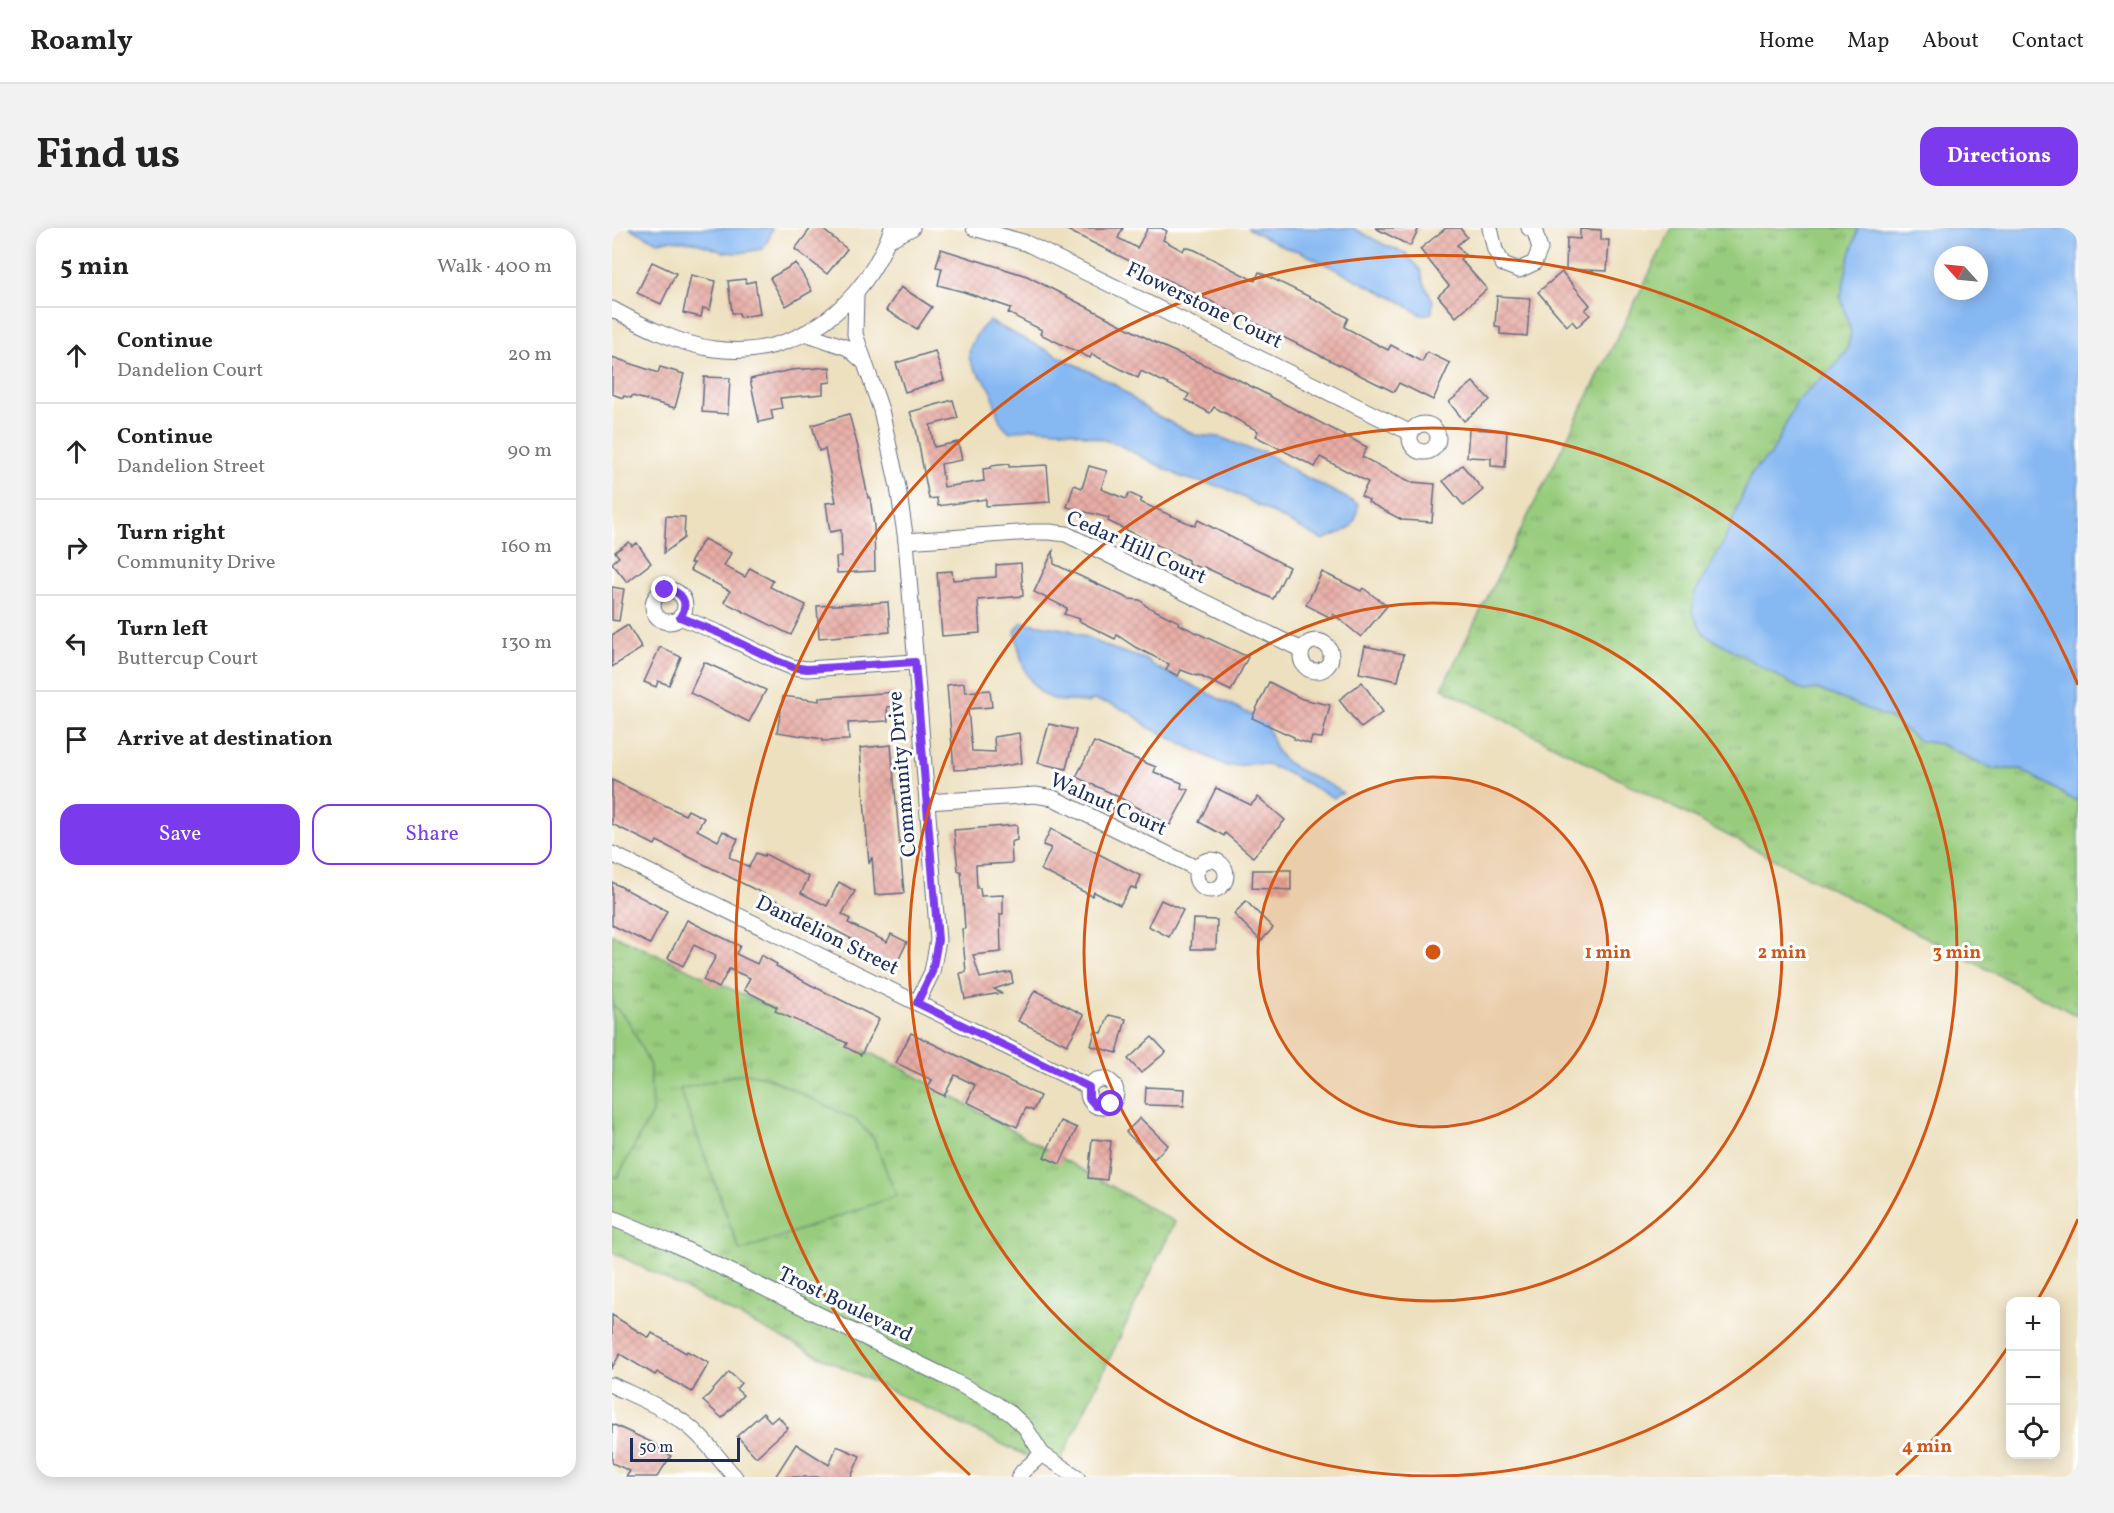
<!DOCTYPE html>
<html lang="en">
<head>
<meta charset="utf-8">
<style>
  body { margin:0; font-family:Vollkorn,serif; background:#f2f2f2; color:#222 }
  .controls { position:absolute; right:18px; bottom:18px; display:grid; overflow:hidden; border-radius:12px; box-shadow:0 3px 15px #0003 }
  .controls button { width:54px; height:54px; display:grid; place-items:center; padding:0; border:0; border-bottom:2px solid #e0e0e0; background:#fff; color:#222; font:30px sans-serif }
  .compass { position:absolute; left:1322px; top:18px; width:54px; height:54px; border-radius:50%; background:#fff; box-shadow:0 3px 15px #0003; rotate:297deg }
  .scale { position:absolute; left:18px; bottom:15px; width:110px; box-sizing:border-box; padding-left:6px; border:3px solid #1b2f5e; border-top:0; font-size:16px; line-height:21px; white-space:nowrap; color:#1b2f5e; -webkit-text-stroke:4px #fff; paint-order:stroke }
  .stop { position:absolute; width:18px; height:18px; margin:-14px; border:4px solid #7c3aed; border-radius:50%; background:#fff }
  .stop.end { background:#7c3aed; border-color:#fff; box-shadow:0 2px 6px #0008 }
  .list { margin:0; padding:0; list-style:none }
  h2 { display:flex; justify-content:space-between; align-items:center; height:78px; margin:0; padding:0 24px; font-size:26px }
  h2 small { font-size:20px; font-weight:400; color:#767676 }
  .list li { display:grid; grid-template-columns:39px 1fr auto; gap:18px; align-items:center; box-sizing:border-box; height:96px; padding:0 24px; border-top:2px solid #e0e0e0 }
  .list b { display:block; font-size:22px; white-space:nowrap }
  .list p { margin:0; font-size:20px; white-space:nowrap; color:#767676 }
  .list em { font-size:20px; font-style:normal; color:#767676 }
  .actions { display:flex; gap:12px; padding:18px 24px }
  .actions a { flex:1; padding:14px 0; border:2px solid #7c3aed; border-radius:18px; text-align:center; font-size:21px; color:#7c3aed }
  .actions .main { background:#7c3aed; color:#fff }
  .icon { flex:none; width:33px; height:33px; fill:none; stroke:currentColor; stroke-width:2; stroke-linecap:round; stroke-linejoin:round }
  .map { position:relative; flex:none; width:1466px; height:1249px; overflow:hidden; border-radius:18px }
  header { display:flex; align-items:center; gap:36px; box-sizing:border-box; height:84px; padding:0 30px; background:#fff; border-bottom:2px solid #e0e0e0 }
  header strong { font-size:28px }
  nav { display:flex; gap:33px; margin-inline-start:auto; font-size:21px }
  .intro { display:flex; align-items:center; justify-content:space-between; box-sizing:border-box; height:144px; padding:0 36px }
  h1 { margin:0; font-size:42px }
  .button { padding:15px 27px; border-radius:18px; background:#7c3aed; color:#fff; font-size:21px; font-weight:700 }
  main { display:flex; gap:36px; padding:0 36px }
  aside { flex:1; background:#fff; border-radius:18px; box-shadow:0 3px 15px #0003 }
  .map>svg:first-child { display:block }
</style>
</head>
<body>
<header>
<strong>Roamly</strong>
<nav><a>Home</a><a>Map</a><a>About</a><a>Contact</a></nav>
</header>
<div class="intro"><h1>Find us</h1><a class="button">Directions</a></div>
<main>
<aside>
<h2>5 min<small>Walk · 400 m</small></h2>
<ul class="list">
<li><svg class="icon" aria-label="ahead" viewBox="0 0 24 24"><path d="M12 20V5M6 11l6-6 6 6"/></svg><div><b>Continue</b><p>Dandelion Court</p></div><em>20 m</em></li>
<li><svg class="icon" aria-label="ahead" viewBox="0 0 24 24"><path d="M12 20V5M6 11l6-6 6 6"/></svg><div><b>Continue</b><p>Dandelion Street</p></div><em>90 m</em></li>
<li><svg class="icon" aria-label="right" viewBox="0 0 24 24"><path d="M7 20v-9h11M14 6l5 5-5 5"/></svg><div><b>Turn right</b><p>Community Drive</p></div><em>160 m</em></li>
<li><svg class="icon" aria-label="left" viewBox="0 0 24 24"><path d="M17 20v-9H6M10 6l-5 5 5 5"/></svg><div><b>Turn left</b><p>Buttercup Court</p></div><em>130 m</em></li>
<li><svg class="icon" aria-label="arrive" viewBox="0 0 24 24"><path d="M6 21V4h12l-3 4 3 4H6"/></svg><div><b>Arrive at destination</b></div></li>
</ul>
<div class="actions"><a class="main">Save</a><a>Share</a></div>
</aside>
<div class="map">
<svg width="1466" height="1249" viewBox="0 0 1466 1249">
  <defs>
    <pattern id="grass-tufts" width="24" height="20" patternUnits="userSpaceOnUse" patternTransform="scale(1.5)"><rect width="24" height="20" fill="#98cc7d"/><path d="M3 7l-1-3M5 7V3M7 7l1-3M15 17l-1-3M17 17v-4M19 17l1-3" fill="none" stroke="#7ba66a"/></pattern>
    <pattern id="building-cross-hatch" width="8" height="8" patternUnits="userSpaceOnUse" patternTransform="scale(1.5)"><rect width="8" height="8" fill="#e8ada6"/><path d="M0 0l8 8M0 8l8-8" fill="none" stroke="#c69591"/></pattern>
  </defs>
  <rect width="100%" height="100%" fill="#fff"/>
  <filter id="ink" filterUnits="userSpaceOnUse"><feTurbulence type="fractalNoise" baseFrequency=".0167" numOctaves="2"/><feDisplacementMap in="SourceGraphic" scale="12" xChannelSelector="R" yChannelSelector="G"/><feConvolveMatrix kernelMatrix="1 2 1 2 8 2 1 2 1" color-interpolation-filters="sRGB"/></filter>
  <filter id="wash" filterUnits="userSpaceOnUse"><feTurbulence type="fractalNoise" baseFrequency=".008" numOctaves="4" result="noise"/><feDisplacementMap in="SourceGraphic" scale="24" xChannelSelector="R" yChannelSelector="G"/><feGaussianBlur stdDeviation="1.35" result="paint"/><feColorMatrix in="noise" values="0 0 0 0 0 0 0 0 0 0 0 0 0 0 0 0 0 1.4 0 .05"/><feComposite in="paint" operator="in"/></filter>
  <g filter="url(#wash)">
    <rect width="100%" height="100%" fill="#ede0bf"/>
    <g fill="url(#grass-tufts)" stroke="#5a7e6e" stroke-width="1.5">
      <path d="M1060,0H1246L1236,34L1229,69L1239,104L1235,122L1225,136L1185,173L1159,227C1130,245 1127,285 1113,313C1103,332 1091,348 1082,367L1092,406L1133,428L1205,461L1278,490L1307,513L1328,516L1381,541H1409L1458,570L1466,573V788L830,460Z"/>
      <polygon points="0,706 288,839 563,994 444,1242 182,1116 0,1024"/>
    </g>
    <g fill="#98cc7d" stroke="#5a7e6e" stroke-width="1.5">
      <polygon points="0,776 17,794 38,838 40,885 5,950 0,947"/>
      <polygon points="134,845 157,850 244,892 262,911 284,968 128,1023 68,861"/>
    </g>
    <g fill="#86b8f2" stroke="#5074a8" stroke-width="1.5" fill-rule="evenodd">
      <polygon points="17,0 160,0 157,11 150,21 128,25 111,24 82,14 57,12 46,14"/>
      <polygon points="635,0 741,0 773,17 794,25 809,43 811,53 821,73 820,85 809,87 789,74 687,23 674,20"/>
      <path d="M1246,0H1466V573L1458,570L1409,541H1381L1328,516L1307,513L1278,490L1205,461L1192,463L1092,406L1080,384L1082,367L1113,312L1139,246L1152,232L1159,227L1185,173L1225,136L1235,122L1239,104L1229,69L1236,34ZM1331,27H1367V63H1331Z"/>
      <path d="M377,93L502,156L540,185L583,207L608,209L640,222L651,223L688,246L746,276C744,306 733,301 711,312L613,260L571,250L503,215L458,203L421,200L398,204C381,190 386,180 379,162C374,151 363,145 359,135C352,120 367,102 377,93Z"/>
      <path d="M410,394L458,402L499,420L535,432L542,438L652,493C659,504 660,517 668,527C681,544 713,551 731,565L722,570C705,562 664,536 648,536C637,535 626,539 615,538L536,499L519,485L499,476L481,472L475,475C466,472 460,474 451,473C416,470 408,431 403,403Z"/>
    </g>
    <g id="blocks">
      <g fill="url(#building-cross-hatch)">
        <polygon points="199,0 209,0 235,21 215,46 183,21"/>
        <polygon points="451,0 511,0 506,10 525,20 536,0 549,0 555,3 551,12 571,23 573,19 583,22 643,53 647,44 712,76 736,90 732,99 776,122 779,117 810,134 815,124 838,135 821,172 787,155 782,164"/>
        <polygon points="763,0 807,0 798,18"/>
        <polygon points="834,0 848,0 855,9 845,17 853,27 848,31 875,61 844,89 826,68 837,58 808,21"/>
        <polygon points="968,1 989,2 989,12 997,12 995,43 954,41 955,10 968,11"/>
        <polygon points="329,21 415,48 552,119 627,152 755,219 750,229 799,254 823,256 820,294 790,292 756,274 757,272 749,268 756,254 708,229 703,239 643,208 646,203 602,179 598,185 574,172 577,166 529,143 526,150 480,126 478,130 428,106 430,102 396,85 399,80 352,64 326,57 330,40 324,39"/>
        <polygon points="40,34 64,45 49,76 25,65"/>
        <polygon points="184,35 200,63 174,78 158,50"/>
        <polygon points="950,44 978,77 973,82 978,87 965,99 960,93 955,98 926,64"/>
        <polygon points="79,47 104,53 98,82 91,80 89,89 71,85"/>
        <polygon points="133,51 134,55 143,53 148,86 128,89 127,85 120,85 116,53"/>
        <polygon points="289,59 320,79 305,101 274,82"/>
        <polygon points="885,68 918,70 915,108 888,106 888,99 883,98"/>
        <polygon points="323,123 332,152 293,164 284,135"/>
        <polygon points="0,129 46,145 48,139 72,146 63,180 20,168 19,170 12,168 11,170 0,166"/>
        <polygon points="218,139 219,154 211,155 211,166 168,170 170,180 159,182 161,191 147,194 138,151 179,142"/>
        <polygon points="92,149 118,150 116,186 90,184"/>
        <polygon points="861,154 878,172 852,193 837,174"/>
        <polygon points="341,172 346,190 318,197 322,219 346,214 350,232 329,236 332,259 372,253 371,241 379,240 379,238 397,236 397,239 435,237 438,274 374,278 374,271 326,278 325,270 317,271 304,201 298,184"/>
        <polygon points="237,186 246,219 256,270 258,269 262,298 263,343 225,345 224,329 230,329 229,302 218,304 214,275 224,274 213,221 207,223 200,197"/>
        <polygon points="857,201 895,203 893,239 879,238 879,230 855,229"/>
        <polygon points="850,237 871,262 852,278 831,253"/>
        <polygon points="477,238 495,243 489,261 514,271 517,265 530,271 528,274 583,298 586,292 677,339 661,371 592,339 591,341 576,335 576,332 568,328 496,293 497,290 455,279 462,257 470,260"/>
        <polygon points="54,288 73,289 72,310 52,325"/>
        <polygon points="92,311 119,325 112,338 133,349 138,340 161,353 158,359 194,377 179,407 112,374 118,363 78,342 82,335 78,335"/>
        <polygon points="17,314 20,318 25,315 39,335 15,354 0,335 7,329 3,324"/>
        <polygon points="441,323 442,336 517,371 528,372 534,378 567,394 566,396 636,429 619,463 586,447 585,448 569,442 566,448 554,442 557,436 523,419 505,407 503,411 467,393 468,391 452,386 455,380 422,364"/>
        <polygon points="409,335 411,368 366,372 368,405 330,408 325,344 340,343 341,352 384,349 384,337"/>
        <polygon points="710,344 749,363 751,360 775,378 749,409 721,386 719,390 694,377"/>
        <polygon points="0,359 12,361 7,393 0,392"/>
        <polygon points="276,374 278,404 207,410 205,378"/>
        <polygon points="16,397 30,420 0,439 0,407"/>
        <polygon points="753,418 792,426 786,453 747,445"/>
        <polygon points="48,419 69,429 57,457 46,453 44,459 32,454"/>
        <polygon points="92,434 154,462 137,494 78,465"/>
        <polygon points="657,454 690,471 718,477 710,510 700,509 698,516 682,511 682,509 640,490"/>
        <polygon points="750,454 771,484 749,500 727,472"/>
        <polygon points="352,455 353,464 378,462 380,479 356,481 360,523 383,524 382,509 407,505 410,535 380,540 342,542 335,457"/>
        <polygon points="283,464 284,478 275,479 276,493 236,495 237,512 210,513 210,511 165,504 171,468 207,473 207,470"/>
        <polygon points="437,496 464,502 454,541 426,535"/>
        <polygon points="482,514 544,539 542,544 570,555 569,560 577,562 558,597 501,566 464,549"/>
        <polygon points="279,517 292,665 263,667 260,629 257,636 248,520"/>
        <polygon points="0,552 73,587 76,582 92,590 85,602 106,613 111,603 126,611 117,629 137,639 144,625 152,628 153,626 197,649 189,665 215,678 227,654 243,663 230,686 238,691 236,695 275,714 279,706 295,714 283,739 243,720 246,714 152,666 45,613 43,617 0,596"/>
        <polygon points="604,560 639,577 646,569 673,592 641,629 613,605 612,608 587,594"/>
        <polygon points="405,597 405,612 399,614 400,635 364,637 365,660 368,660 369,668 391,667 391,686 388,686 389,724 361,727 368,750 399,744 401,755 382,761 389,765 353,771 348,745 354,744 350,701 353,701 349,643 346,643 342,602"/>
        <polygon points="439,601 529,648 524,661 519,659 508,677 482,664 480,668 429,642 439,620 431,617"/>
        <polygon points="641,642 679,642 679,662 640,660"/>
        <polygon points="0,654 55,683 38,716 0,697"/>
        <polygon points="549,672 571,682 557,709 536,698"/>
        <polygon points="634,673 661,700 649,713 622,686"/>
        <polygon points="581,691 605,692 604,721 579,721"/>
        <polygon points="75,692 128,718 124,726 145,736 149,727 165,736 164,738 197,756 267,791 249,827 233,819 235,815 163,783 165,779 132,762 138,750 117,741 107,760 91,752 104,728 82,717 71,738 56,730"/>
        <polygon points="423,762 472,787 455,817 406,793"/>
        <polygon points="497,787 514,791 505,825 479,818 483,804 490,805"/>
        <polygon points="299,805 428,868 421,883 414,880 405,899 355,874 363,857 343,847 332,868 316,860 320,852 284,835"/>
        <polygon points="540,809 554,824 529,845 516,831"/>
        <polygon points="534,859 573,861 572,878 533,877"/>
        <polygon points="528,890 556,917 542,931 514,904"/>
        <polygon points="449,893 465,900 448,936 432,929"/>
        <polygon points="480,911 499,913 495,952 476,950"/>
        <polygon points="0,1087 37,1110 40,1105 74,1125 75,1123 97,1135 80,1164 45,1144 43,1147 8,1126 0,1140"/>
        <polygon points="117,1144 129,1155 124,1161 131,1167 110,1190 91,1173"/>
        <polygon points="151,1185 159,1194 166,1188 176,1200 144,1229 125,1208"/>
        <polygon points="0,1196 39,1214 59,1228 45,1249 14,1249 18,1243 0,1235"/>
        <polygon points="184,1216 217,1237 225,1218 248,1228 239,1249 163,1249"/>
      </g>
    </g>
  </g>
  <g filter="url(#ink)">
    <use href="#blocks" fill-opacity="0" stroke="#646d80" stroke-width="1.5"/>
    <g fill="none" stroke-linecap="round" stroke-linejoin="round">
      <g stroke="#646d80" stroke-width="17">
        <g id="minor">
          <polyline points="362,0 414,15 799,205"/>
          <polyline points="878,0 883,22 891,36 907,42 922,35 928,21 923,4 917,0"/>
          <polyline points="276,12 300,0"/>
          <polyline points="244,65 243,106 269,182 286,259 294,313 326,712 320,744 305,775"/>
          <path d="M0,81C31,98 67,116 102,121C185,132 254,76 280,0"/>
          <polyline points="193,105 236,120 252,134"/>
          <circle cx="812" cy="210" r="14"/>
          <polyline points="294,313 421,304 438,304 454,306 690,422"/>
          <circle cx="57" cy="378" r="16"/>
          <polyline points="68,389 107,405 165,433 180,439 195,441 303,434"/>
          <circle cx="704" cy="428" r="15"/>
          <polyline points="315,574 423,567 441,570 586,641"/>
          <polyline points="0,626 477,859"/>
          <circle cx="599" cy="647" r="15"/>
          <circle cx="490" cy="865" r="14"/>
          <polyline points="0,990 60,1015 332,1148 381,1174 399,1186 413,1199 430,1226 465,1249"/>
          <path d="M0,1157C25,1169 53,1180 75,1197C94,1211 107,1232 123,1249"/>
          <polyline points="407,1249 411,1243 430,1226"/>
        </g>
      </g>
      <use href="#minor" stroke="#fff" stroke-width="15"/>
    </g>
  </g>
  <g fill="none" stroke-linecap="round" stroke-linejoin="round" filter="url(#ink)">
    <path stroke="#7c3aed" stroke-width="8" d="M53,362C70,362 78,375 68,389L107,405L165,433L180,439L195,441L303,434L326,712L320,744L305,775L477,859V870L484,878H495L499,876"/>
  </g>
  <circle cx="821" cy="724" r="175" fill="#d45514" fill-opacity=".12"/>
  <g fill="none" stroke="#d45514" stroke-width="3">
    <circle cx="821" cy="724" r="175"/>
    <circle cx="821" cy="724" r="349"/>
    <circle cx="821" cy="724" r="524"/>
    <path d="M1466 991A698 698 0 0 1 1425 1073M1396 1119A698 698 0 0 1 1284 1247M358 1247A698 698 0 1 1 1466 457"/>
  </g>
  <g text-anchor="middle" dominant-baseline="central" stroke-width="6" stroke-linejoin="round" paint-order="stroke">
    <g font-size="21" fill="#1b2f5e" stroke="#fff">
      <text transform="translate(592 78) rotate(26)">Flowerstone Court</text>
      <text transform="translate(524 320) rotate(24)">Cedar Hill Court</text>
      <text transform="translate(291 546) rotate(-95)">Community Drive</text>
      <text transform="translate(496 577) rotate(24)">Walnut Court</text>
      <text transform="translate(215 708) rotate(26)">Dandelion Street</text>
      <text transform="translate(233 1077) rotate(26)">Trost Boulevard</text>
    </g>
  </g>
  <circle cx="821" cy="724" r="9" fill="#d45514" stroke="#fff" stroke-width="3"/>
  <g font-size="18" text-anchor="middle" font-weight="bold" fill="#d45514" stroke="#fff" stroke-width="6" stroke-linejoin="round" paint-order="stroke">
    <text x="996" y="730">1 min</text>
    <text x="1170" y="730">2 min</text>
    <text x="1345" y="730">3 min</text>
    <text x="1315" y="1224">4 min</text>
  </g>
</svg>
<div class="controls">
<button>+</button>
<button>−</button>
<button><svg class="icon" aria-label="locate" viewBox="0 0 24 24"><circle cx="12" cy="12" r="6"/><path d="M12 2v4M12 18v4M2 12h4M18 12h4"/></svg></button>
</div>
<svg class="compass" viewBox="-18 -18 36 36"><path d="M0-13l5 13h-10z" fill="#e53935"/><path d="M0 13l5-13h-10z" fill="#767676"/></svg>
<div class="scale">50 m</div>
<div class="stop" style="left:499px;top:876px"></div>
<div class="stop end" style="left:53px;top:362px"></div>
</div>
</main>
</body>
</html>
